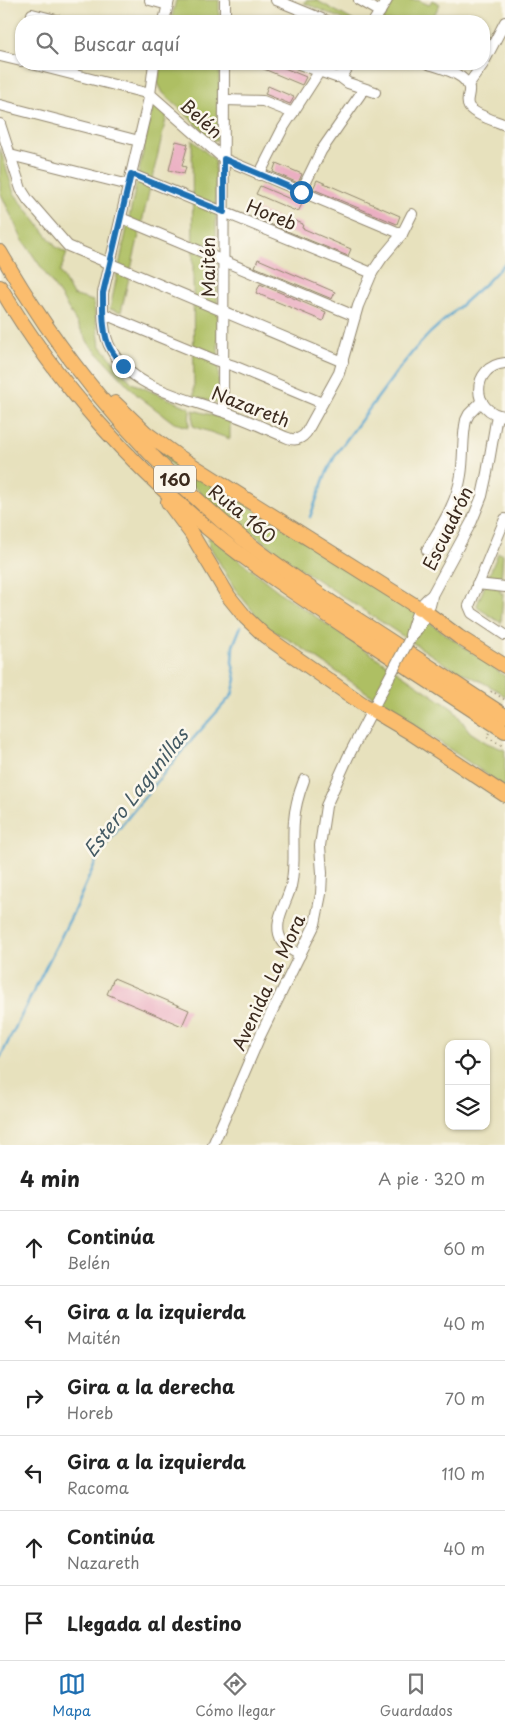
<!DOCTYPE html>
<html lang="es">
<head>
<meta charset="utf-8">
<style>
  body { margin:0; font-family:"Playpen Sans",sans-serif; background:#f6f6f6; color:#222 }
  .controls { position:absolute; right:15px; bottom:15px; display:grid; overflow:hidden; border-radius:10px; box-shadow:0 1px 4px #0004 }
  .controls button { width:45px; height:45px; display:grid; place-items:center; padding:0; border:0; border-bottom:1px solid #e0e0e0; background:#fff; color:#222; font:25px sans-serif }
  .stop { position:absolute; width:15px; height:15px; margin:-11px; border:4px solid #1f6fb2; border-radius:50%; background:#fff }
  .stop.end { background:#1f6fb2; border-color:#fff; box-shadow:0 1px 5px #0008 }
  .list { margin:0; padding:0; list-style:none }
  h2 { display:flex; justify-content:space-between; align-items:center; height:65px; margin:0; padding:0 20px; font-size:21px }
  h2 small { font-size:16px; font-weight:400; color:#767676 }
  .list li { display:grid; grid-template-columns:32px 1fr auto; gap:15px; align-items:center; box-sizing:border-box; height:75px; padding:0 20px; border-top:1px solid #e0e0e0 }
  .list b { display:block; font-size:19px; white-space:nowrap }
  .list p { margin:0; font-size:16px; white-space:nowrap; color:#767676 }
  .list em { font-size:16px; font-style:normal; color:#767676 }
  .icon { flex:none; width:28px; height:28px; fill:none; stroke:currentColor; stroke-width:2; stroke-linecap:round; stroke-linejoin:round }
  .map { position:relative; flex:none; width:505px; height:1145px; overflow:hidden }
  .search { position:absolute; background:#fff; box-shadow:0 1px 4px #0004; left:15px; right:15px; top:15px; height:55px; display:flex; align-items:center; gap:12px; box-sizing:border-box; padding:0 18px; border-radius:20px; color:#767676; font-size:19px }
  .sheet { height:515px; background:#fff }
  nav { display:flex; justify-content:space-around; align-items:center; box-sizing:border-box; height:70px; border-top:1px solid #e0e0e0; background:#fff; font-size:14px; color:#767676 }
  nav a { display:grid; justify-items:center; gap:2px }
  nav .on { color:#1f6fb2 }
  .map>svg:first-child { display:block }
</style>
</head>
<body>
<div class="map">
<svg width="505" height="1145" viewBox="0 0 505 1145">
  <rect width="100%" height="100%" fill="#fbf7ec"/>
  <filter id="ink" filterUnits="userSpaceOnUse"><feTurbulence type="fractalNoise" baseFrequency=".02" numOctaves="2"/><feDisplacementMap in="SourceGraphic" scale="10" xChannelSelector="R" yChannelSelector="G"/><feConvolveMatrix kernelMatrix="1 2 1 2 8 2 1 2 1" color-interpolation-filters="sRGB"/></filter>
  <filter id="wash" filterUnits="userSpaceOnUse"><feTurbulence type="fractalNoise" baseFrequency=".0096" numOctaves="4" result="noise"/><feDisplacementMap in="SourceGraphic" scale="20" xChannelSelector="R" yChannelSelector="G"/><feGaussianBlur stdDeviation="1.12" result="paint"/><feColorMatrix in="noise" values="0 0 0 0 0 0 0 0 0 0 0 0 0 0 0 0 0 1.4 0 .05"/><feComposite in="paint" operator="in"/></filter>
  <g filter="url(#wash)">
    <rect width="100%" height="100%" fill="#e7e1bd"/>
    <g fill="#aebf63" stroke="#747440">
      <polygon points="176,0 219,0 219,21 171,21"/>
      <polygon points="306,0 316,0 354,21 347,21 304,3"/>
      <polygon points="395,0 418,0 429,5 432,0 440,4 431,21 382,21"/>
      <polygon points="161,64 219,64 219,135 216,141 213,140 163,93 158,83"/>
      <polygon points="153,104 167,115 121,312 110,309"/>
      <polygon points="192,140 215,160 219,404 194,396"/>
      <polygon points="0,148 14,193 56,247 67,253 60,272 73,295 93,301 100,345 132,383 190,408 189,427 174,423 137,395 89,344 62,298 22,239 0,192"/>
      <polygon points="193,410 230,420 230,439 193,426"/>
      <polygon points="150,444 392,596 505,676 505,697 500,692 482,682 445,664 295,565 208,500"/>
      <polygon points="208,538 213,539 282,594 453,709 470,732 487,743 505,750 505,787 296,644 265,626 235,589 209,545"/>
      <polygon points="498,553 503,554 500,593 503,593 501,623 478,608 477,605"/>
    </g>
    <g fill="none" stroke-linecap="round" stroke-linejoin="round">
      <g stroke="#52a3cd" stroke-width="2.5">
        <polyline points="310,517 325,476 336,454 398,370 415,349 430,333 487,282 505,263"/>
        <polyline points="0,1058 73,913 100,852 182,751 232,695 236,679 232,662 233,646 241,626"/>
      </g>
    </g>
    <g id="blocks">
      <g fill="#ebafc2">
        <polygon points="252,64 275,64 306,77 302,85"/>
        <polygon points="268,86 294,97 290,104 265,94"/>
        <polygon points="176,141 188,144 182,166 186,167 184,174 169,170"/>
        <polygon points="276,163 302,174 298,183 273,172"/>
        <polygon points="317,180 400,216 397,224 313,189"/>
        <polygon points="260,186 302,204 298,212 256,194"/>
        <polygon points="259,210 291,224 293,220 303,224 302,228 351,249 348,256 255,218"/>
        <polygon points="258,259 335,292 332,299 255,267"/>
        <polygon points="260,284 326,312 323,321 256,293"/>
        <polygon points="114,978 189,1010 182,1026 107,994"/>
      </g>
    </g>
  </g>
  <g filter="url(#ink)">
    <use href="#blocks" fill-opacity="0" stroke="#91866e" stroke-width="1"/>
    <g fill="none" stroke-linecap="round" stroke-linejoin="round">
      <g stroke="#91866e" stroke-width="12">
        <g id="minor">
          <polyline points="150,0 168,5"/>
          <polyline points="276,0 327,21"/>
          <polyline points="359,0 380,12"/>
          <polyline points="32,14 60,21"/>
          <polyline points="164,21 169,0"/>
          <polyline points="225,21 225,0"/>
          <polyline points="374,21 387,0"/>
          <polyline points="0,56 21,61"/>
          <polyline points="484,62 505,22"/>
          <polyline points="32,64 150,94 224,159 402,234"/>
          <path d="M154,64L150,94L103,293C103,310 102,334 111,349C131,388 183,397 221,411C244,418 266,429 288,438C295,441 301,439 306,433L339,373L358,306L372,273L382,258L402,234L412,214"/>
          <polyline points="299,64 336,77 343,75 350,64"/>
          <path d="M429,64C441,68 466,74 469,88C470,95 465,101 469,107C475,115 496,121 505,125"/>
          <polyline points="340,77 348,83 375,92"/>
          <polyline points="468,85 483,64"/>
          <polyline points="224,100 263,101 293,113"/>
          <polyline points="0,105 139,141"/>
          <polyline points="0,124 21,189 28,200 68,246 343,362"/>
          <polyline points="10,155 129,185"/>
          <polyline points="131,174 372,273"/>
          <polyline points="259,175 283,128 319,72"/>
          <polyline points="301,192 321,151 364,89"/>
          <polyline points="121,218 355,316"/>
          <polyline points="104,314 215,360 234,366 322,403"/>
          <path d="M505,363C471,366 470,413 505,416"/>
          <polyline points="223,411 224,64"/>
          <polyline points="505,519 469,606 472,613 505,635"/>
          <path d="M427,550C441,526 457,503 461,475C464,457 462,438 466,420L469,414L482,401"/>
          <polyline points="477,584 505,587"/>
          <path d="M410,635C414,620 418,604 432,595"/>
          <path d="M408,642C418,628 431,613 432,595L472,521L482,496L487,473L497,415"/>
          <path d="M300,955C291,950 282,945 279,934C275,918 287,902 291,886C296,865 292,843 294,821C295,806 299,793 304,780"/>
          <polyline points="213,1145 260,1036 315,924 321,894 322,873 320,846 326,806 348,757 383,689"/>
        </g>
      </g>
      <g stroke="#91866e" stroke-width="16">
        <g id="highway">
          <path d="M0,252C64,364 147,462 248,543C288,574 330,602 372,629C417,658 461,687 505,716"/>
          <path d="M0,287C57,384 135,471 223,541C265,574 309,603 353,632C404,665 454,698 505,731"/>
          <polyline points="115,403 146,433 176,455 419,608"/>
          <polyline points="168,502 191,533 229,597 246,618 265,636 364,705 408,731 505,795"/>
          <polyline points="427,613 459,637 505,666"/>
        </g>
      </g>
      <g stroke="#91866e" stroke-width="2" stroke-dasharray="1 4" stroke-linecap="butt">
        <polyline points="491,692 492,691 505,700"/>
        <polyline points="489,733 487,737 505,747"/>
      </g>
      <use href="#minor" stroke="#fff" stroke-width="10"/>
      <use href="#highway" stroke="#fbbd6e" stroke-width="14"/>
      <g stroke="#91866e" stroke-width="12" stroke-linecap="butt">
        <polyline id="minor-bridge" points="383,689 408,642"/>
      </g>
      <use href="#minor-bridge" stroke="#fff" stroke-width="10"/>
    </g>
  </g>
  <g fill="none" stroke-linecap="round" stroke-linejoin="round" filter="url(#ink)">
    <path stroke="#1f6fb2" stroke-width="6" d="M123,366C119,361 114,355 111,350C102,335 103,310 103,293L131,174L224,212V159L301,192"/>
  </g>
  <g text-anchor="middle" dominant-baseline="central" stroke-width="5" stroke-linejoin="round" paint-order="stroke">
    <rect fill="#fbf7ec" stroke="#75685c" stroke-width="1" x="154" y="465.5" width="42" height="27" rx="4"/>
    <g font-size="16" font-weight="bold" fill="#3b2a1e">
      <text x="175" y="479">160</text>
    </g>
    <g font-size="18" fill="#3b2a1e" stroke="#fbf7ec">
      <text transform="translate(202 118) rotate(42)">Belén</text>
      <text transform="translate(272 214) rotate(22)">Horeb</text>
      <text transform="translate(207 267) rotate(-90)">Maitén</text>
      <text transform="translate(251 406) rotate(21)">Nazareth</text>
      <text transform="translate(243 513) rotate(39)">Ruta 160</text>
      <text transform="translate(447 528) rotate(-64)">Escuadrón</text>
      <text transform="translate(268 982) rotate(-65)">Avenida La Mora</text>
    </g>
    <g font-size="19" font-style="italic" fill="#445a64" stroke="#fbf7ec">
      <text transform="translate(135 792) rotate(-52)">Estero Lagunillas</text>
    </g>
  </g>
</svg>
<div class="controls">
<button><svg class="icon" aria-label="locate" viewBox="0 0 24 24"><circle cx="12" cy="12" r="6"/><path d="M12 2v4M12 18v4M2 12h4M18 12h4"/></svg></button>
<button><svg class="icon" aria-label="layers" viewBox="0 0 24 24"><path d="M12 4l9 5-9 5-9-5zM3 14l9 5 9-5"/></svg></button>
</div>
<div class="stop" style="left:301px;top:192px"></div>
<div class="stop end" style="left:123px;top:366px"></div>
<div class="search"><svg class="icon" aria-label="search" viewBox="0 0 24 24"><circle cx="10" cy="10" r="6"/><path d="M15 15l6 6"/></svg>Buscar aquí</div>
</div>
<section class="sheet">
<h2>4 min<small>A pie · 320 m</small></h2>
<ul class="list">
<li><svg class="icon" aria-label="ahead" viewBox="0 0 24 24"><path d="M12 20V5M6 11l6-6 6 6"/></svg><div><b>Continúa</b><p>Belén</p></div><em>60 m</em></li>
<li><svg class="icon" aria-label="left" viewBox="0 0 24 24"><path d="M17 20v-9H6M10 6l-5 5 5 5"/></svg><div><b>Gira a la izquierda</b><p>Maitén</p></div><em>40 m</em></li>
<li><svg class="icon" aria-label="right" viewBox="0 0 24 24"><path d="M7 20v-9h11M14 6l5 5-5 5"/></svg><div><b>Gira a la derecha</b><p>Horeb</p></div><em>70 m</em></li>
<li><svg class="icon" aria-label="left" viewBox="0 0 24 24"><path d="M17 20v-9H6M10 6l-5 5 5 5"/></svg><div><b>Gira a la izquierda</b><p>Racoma</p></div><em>110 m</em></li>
<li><svg class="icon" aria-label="ahead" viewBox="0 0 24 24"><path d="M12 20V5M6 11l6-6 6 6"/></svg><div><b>Continúa</b><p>Nazareth</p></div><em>40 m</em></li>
<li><svg class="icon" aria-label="arrive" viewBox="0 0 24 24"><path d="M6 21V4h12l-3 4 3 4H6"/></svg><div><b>Llegada al destino</b></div></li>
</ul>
</section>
<nav>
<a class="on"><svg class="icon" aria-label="map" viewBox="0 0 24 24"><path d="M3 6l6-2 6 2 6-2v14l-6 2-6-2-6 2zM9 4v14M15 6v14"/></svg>Mapa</a>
<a><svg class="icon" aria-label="directions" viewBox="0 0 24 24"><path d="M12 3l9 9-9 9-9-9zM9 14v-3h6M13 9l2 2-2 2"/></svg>Cómo llegar</a>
<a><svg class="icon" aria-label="saved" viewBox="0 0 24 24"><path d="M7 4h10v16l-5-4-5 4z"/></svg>Guardados</a>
</nav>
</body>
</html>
